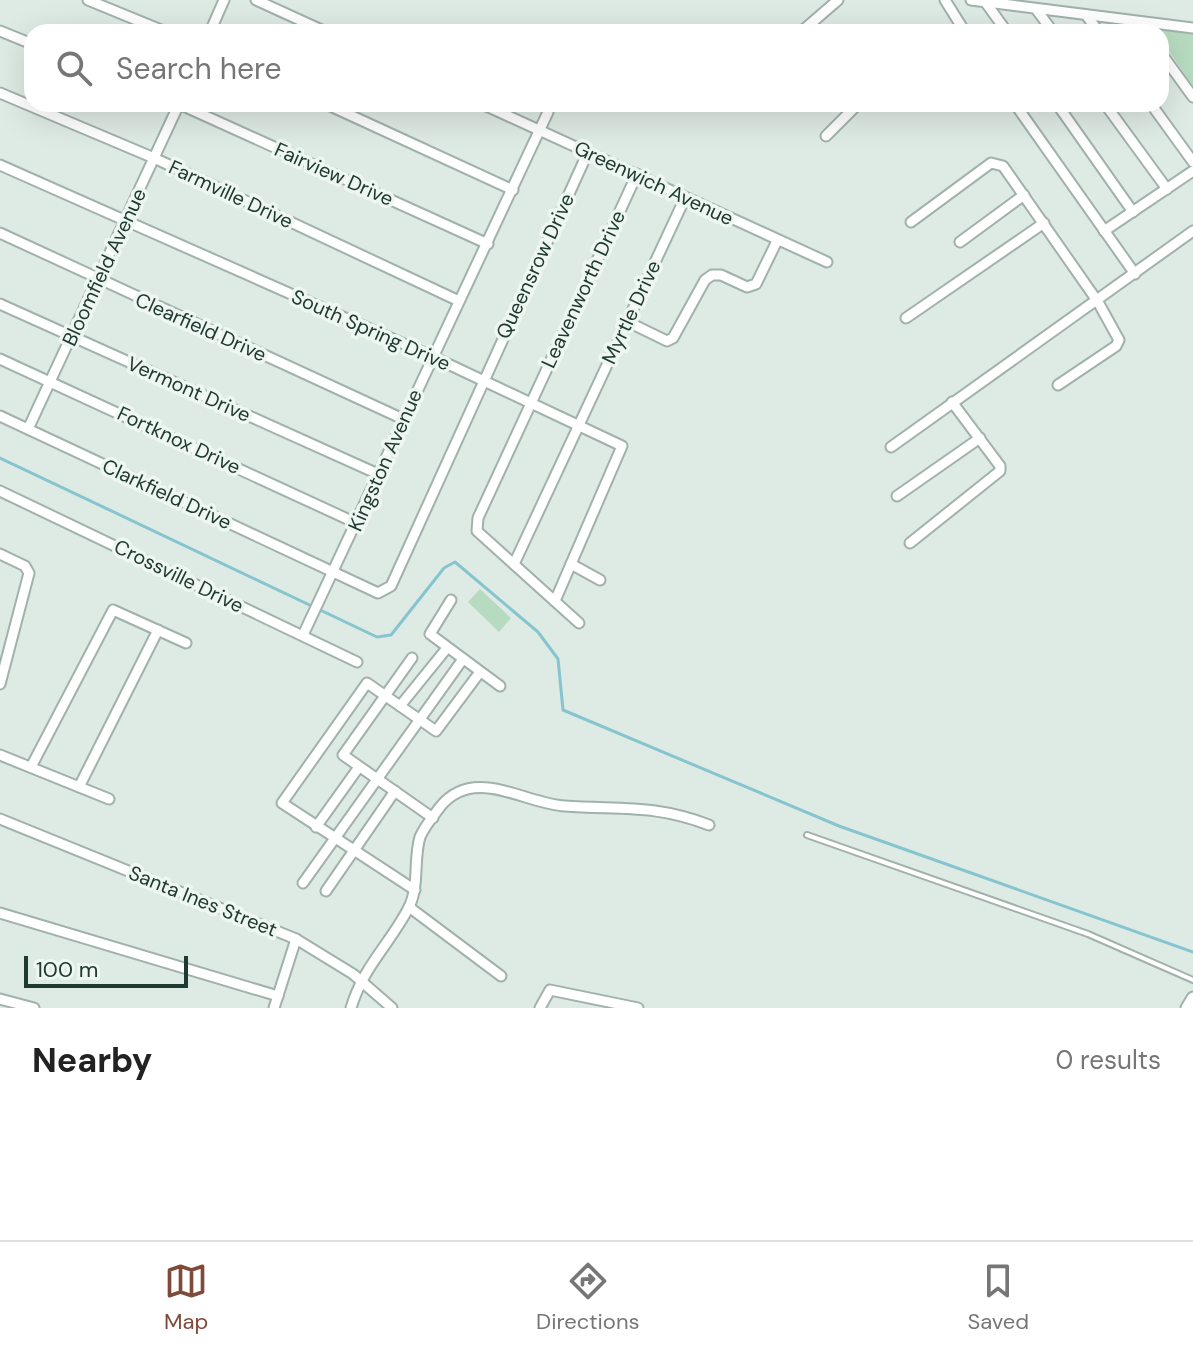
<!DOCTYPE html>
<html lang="en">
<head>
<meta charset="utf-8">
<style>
  body { margin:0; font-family:"DM Sans",sans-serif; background:#f6f6f6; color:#222 }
  .scale { position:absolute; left:24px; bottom:20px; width:164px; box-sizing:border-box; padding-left:8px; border:4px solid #203932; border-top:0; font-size:22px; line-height:28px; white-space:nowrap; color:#203932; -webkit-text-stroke:6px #eef6f2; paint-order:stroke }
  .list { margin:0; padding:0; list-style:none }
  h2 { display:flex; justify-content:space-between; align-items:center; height:104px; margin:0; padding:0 32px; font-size:34px }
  h2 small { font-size:26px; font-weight:400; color:#767676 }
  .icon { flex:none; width:44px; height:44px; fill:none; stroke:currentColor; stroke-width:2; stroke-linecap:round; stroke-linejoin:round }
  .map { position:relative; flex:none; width:1193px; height:1008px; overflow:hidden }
  .search { position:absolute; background:#fff; box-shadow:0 8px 32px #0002; left:24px; right:24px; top:24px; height:88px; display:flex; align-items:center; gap:20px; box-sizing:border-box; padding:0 28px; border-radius:24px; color:#767676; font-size:30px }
  .sheet { height:232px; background:#fff }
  nav { display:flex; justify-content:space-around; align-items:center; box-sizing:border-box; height:112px; border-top:2px solid #e0e0e0; background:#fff; font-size:22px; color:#767676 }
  nav a { display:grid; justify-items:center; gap:4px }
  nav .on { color:#7f4a39 }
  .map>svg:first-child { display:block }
</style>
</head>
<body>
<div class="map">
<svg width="1193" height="1008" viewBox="0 0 1193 1008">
  <rect width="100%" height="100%" fill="#deeae4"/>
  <g fill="#b7dbc0">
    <polygon points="1154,29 1193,34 1193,87 1161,39 1161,32"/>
    <polygon points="480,589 511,618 499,632 468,602"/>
  </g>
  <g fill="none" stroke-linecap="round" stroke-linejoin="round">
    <polyline stroke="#86c5cf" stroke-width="3" points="0,458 377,637 391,635 444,568 455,562 538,632 558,659 563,710 839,826 1193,952"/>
    <g stroke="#a1b1ab" stroke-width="8">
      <polyline id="service" points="807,835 1088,934 1193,980"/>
    </g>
    <g stroke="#a1b1ab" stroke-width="13">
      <g id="minor">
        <polyline points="88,0 166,32"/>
        <polyline points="256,0 326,32"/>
        <polyline points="945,0 965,32"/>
        <polyline points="971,0 1193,28"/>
        <polyline points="986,3 1007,32"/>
        <polyline points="1036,9 1053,32"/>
        <polyline points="1086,15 1099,32"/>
        <polyline points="0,31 32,44"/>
        <polyline points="210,32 224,0"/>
        <polyline points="801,32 838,0"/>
        <polyline points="1161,53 1193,97"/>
        <polyline points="0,93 154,158 459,301"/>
        <polyline points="179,104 488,244"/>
        <polyline points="326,104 513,190"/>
        <polyline points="482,104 827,262"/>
        <polyline points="1015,104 1135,274"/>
        <polyline points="1057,104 1133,212"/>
        <polyline points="1105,104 1167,189"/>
        <polyline points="1151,104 1193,162"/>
        <polyline points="826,136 858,104"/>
        <polyline points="0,165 431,356 622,446 555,601"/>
        <polyline points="911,222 991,163 1003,166 1098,302 1119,340 1116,346 1058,385"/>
        <polyline points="1104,231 1193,171"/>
        <polyline points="0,233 403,419"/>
        <polyline points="960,242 1024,195"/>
        <polyline points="0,304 378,474"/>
        <polyline points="906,318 1044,223"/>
        <polyline points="628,322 667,341 673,338 705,280 712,275 721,275 747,287 756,284 777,241"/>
        <polyline points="0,359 356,523"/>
        <polyline points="0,416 378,593 391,586 588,152"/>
        <polyline points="28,429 179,104"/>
        <polyline points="891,447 1193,231"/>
        <polyline points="0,491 357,662"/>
        <polyline points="897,496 980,438"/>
        <polyline points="910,543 1000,471 1000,466 952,402"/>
        <polyline points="0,554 25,566 29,573 0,684"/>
        <polyline points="514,564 685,198"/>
        <polyline points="571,564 600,580"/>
        <polyline points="451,600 430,634 500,686"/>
        <polyline points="579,623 477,531 478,518 637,174"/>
        <polyline points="303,635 548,112"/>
        <polyline points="412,658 343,755 433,818"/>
        <polyline points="400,706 447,648"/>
        <polyline points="0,755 109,799"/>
        <polyline points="31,767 113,610 186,643"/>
        <polyline points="79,787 158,630"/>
        <polyline points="0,819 296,939 353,974 392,1008"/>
        <polyline points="316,827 359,767"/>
        <polyline points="303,883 463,659"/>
        <polyline points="415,890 282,803 367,683 436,731 480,672"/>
        <polyline points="326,891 395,791"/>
        <polyline points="409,907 501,976"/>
        <polyline points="0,913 278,996"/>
        <polyline points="0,999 34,1008"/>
        <polyline points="274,1008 296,939"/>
        <path d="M351,1008C363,967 389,945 408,909C420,887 413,860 420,837C424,827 434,815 440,807C474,765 525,804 565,806C620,810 655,804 709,825"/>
        <polyline points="540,1008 550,990 638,1008"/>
      </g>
    </g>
    <g stroke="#a1b1ab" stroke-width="15">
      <polyline id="tertiary" points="1187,1008 1193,998"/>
    </g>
    <use href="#service" stroke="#fff" stroke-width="4"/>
    <use href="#minor" stroke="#fff" stroke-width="9"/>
    <use href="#tertiary" stroke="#fff" stroke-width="11"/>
  </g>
  <g text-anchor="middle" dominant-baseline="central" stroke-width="7" stroke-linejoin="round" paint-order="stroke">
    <g font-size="20" fill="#203932" stroke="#eef6f2">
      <text transform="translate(334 174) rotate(24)">Fairview Drive</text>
      <text transform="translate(654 183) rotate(25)">Greenwich Avenue</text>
      <text transform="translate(231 194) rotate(25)">Farmville Drive</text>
      <text transform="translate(535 266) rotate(-65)">Queensrow Drive</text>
      <text transform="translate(104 267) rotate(-65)">Bloomfield Avenue</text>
      <text transform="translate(583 289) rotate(-65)">Leavenworth Drive</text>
      <text transform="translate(631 312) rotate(-65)">Myrtle Drive</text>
      <text transform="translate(201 327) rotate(24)">Clearfield Drive</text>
      <text transform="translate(371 330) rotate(24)">South Spring Drive</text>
      <text transform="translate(189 389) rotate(24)">Vermont Drive</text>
      <text transform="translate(179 440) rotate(25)">Fortknox Drive</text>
      <text transform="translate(385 460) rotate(-66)">Kingston Avenue</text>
      <text transform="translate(167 494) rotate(25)">Clarkfield Drive</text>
      <text transform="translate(179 576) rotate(26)">Crossville Drive</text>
      <text transform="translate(203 901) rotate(22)">Santa Ines Street</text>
    </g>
  </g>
</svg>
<div class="scale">100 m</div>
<div class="search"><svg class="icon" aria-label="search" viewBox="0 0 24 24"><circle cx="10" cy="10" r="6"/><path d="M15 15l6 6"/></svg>Search here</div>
</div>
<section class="sheet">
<h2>Nearby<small>0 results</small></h2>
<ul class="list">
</ul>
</section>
<nav>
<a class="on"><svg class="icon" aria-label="map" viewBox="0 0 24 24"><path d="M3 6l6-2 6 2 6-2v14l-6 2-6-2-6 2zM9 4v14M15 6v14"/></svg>Map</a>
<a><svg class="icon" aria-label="directions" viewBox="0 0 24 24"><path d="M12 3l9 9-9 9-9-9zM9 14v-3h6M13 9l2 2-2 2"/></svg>Directions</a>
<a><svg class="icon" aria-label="saved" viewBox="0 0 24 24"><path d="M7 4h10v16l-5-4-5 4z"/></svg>Saved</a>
</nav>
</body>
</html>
